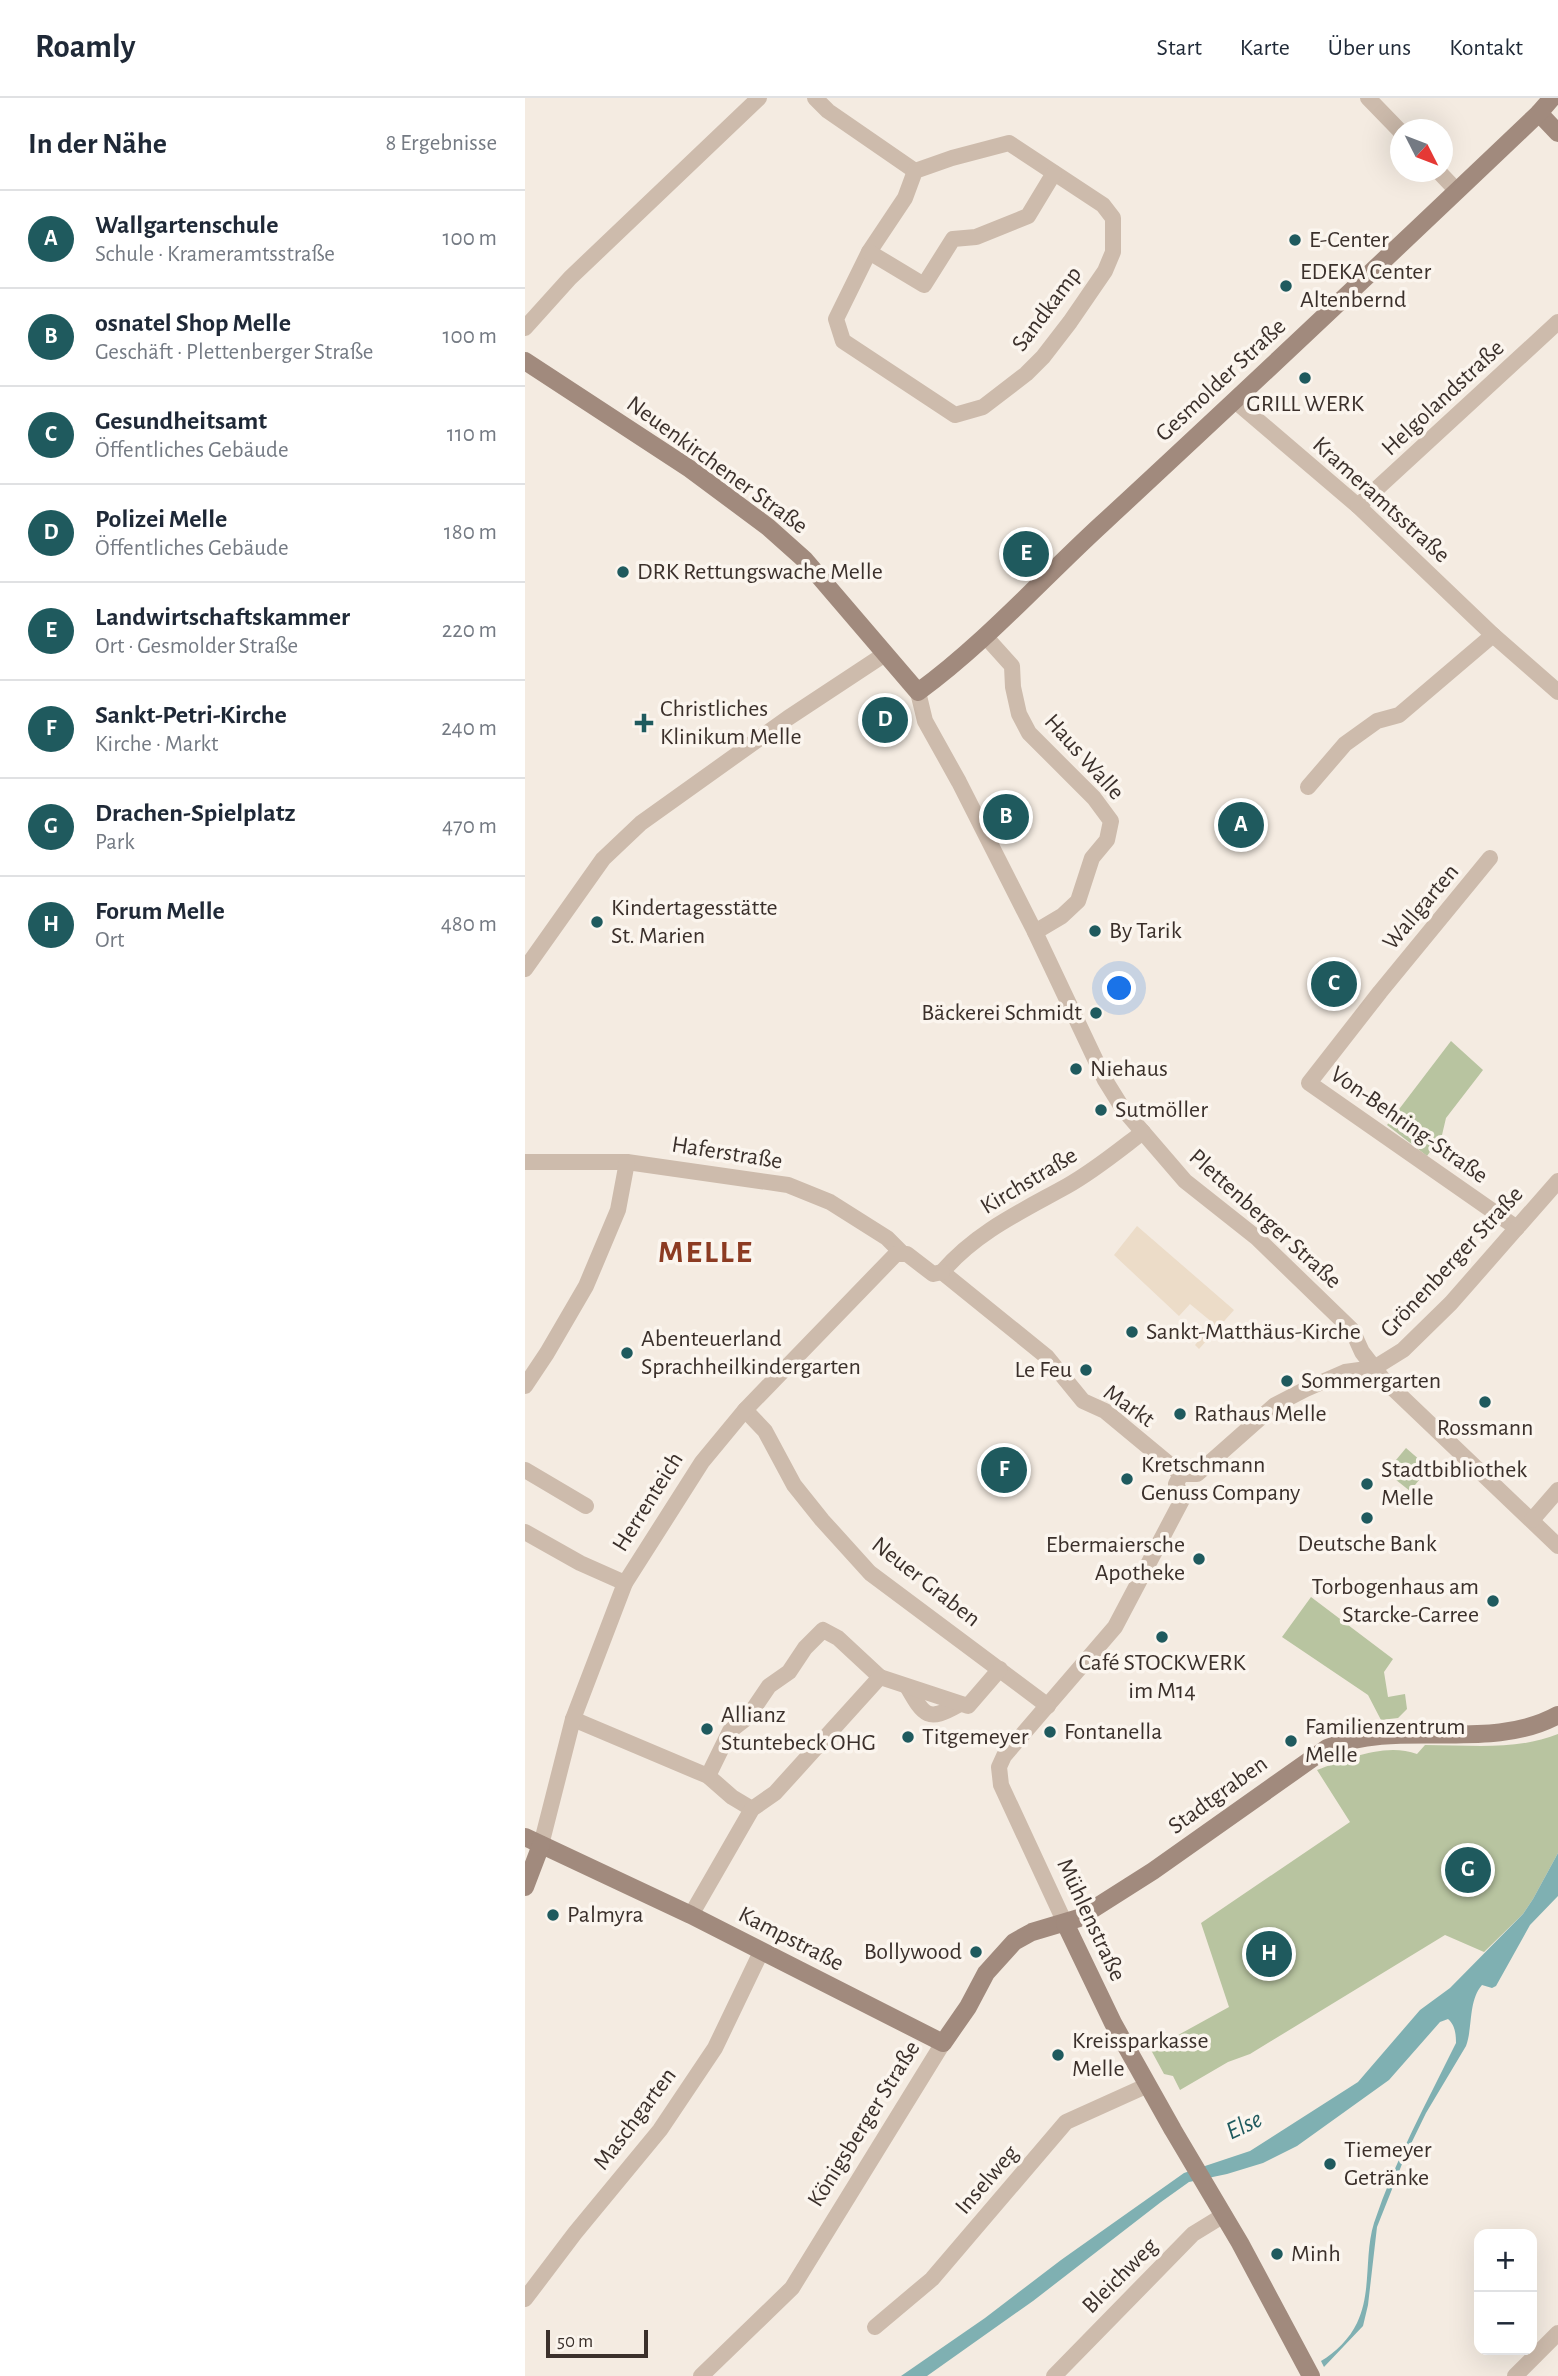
<!DOCTYPE html>
<html lang="de">
<head>
<meta charset="utf-8">
<style>
  body { margin:0; font-family:"Alegreya Sans",sans-serif; background:#f2f2f3; color:#1f2937 }
  .controls { position:absolute; right:21px; bottom:21px; display:grid; overflow:hidden; border-radius:14px; box-shadow:0 7px 28px #0002 }
  .controls button { width:63px; height:63px; display:grid; place-items:center; padding:0; border:0; border-bottom:2px solid #e0e1e3; background:#fff; color:#1f2937; font:35px sans-serif }
  .compass { position:absolute; left:865px; top:21px; width:63px; height:63px; border-radius:50%; background:#fff; box-shadow:0 7px 28px #0002; rotate:132deg }
  .scale { position:absolute; left:21px; bottom:18px; width:102px; box-sizing:border-box; padding-left:7px; border:4px solid #3b302b; border-top:0; font-size:19px; line-height:24px; white-space:nowrap; color:#3b302b; -webkit-text-stroke:5px #fbf5ee; paint-order:stroke }
  .you { position:absolute; left:595px; top:891px; width:24px; height:24px; margin:-18px; border:5px solid #fff; border-radius:50%; background:#1a73e8; box-shadow:0 0 0 10px #1a73e833 }
  .badge { display:grid; place-items:center; width:46px; height:46px; border-radius:50%; background:#1f5a5e; color:#fff; font-size:23px; font-weight:700 }
  .pin { position:absolute; translate:-50% -50%; border:4px solid #fff; box-shadow:0 2px 7px #0006 }
  .list { margin:0; padding:0; list-style:none }
  h2 { display:flex; justify-content:space-between; align-items:center; height:91px; margin:0; padding:0 28px; font-size:30px }
  h2 small { font-size:23px; font-weight:400; color:#747a83 }
  .list li { display:grid; grid-template-columns:46px 1fr auto; gap:21px; align-items:center; box-sizing:border-box; height:98px; padding:0 28px; border-top:2px solid #e0e1e3 }
  .list b { display:block; font-size:26px; white-space:nowrap }
  .list p { margin:0; font-size:23px; white-space:nowrap; color:#747a83 }
  .list em { font-size:23px; font-style:normal; color:#747a83 }
  .map { position:relative; flex:none; width:1033px; height:2278px; overflow:hidden }
  header { display:flex; align-items:center; gap:42px; box-sizing:border-box; height:98px; padding:0 35px; background:#fff; border-bottom:2px solid #e0e1e3 }
  header strong { font-size:33px }
  nav { display:flex; gap:38px; margin-inline-start:auto; font-size:24px }
  main { display:flex }
  aside { flex:1; background:#fff }
  .map>svg:first-child { display:block }
</style>
</head>
<body>
<header>
<strong>Roamly</strong>
<nav><a>Start</a><a>Karte</a><a>Über uns</a><a>Kontakt</a></nav>
</header>
<main>
<aside>
<h2>In der Nähe<small>8 Ergebnisse</small></h2>
<ul class="list">
<li><span class="badge">A</span><div><b>Wallgartenschule</b><p>Schule · Krameramtsstraße</p></div><em>100 m</em></li>
<li><span class="badge">B</span><div><b>osnatel Shop Melle</b><p>Geschäft · Plettenberger Straße</p></div><em>100 m</em></li>
<li><span class="badge">C</span><div><b>Gesundheitsamt</b><p>Öffentliches Gebäude</p></div><em>110 m</em></li>
<li><span class="badge">D</span><div><b>Polizei Melle</b><p>Öffentliches Gebäude</p></div><em>180 m</em></li>
<li><span class="badge">E</span><div><b>Landwirtschaftskammer</b><p>Ort · Gesmolder Straße</p></div><em>220 m</em></li>
<li><span class="badge">F</span><div><b>Sankt-Petri-Kirche</b><p>Kirche · Markt</p></div><em>240 m</em></li>
<li><span class="badge">G</span><div><b>Drachen-Spielplatz</b><p>Park</p></div><em>470 m</em></li>
<li><span class="badge">H</span><div><b>Forum Melle</b><p>Ort</p></div><em>480 m</em></li>
</ul>
</aside>
<div class="map">
<svg width="1033" height="2278" viewBox="0 0 1033 2278">
  <rect width="100%" height="100%" fill="#f4ebe1"/>
  <g fill="#b8c4a0">
    <polygon points="926,943 958,972 921,1020 917,1037 902,1058 862,1027"/>
    <polygon points="881,1350 904,1370 885,1393 861,1374"/>
    <polygon points="786,1499 868,1561 859,1574 863,1599 880,1596 882,1611 873,1620 856,1622 843,1597 757,1539"/>
    <path d="M1033,1636V1755L1008,1801L998,1816L959,1854L920,1837L725,1956L703,1964L655,1992L648,1978L639,1976L626,1952L704,1909L676,1825L825,1724L792,1672C821,1661 861,1644 892,1656L900,1647C945,1647 991,1653 1033,1636Z"/>
  </g>
  <polygon fill="#ecdcc8" points="612,1128 709,1212 674,1251 670,1247 688,1225 665,1206 654,1218 589,1157"/>
  <path fill="#7fb0b2" d="M1033,1755V1798L1005,1827L971,1888L967,1890L957,1887C943,1903 948,1929 941,1948L901,2015L881,2056L852,2129L843,2207L838,2228L799,2269L796,2263C810,2255 825,2240 832,2225C847,2194 839,2157 849,2125C870,2062 902,2004 931,1945C931,1936 930,1927 923,1921L915,1924L864,1982L772,2048L738,2065L702,2076L664,2084L636,2104L508,2203L402,2278H376L460,2220L536,2162L659,2075L725,2053L833,1984L895,1912L925,1890L998,1816L1008,1801Z"/>
  <g fill="none" stroke-linecap="round" stroke-linejoin="round">
    <g stroke="#cdbbac" stroke-width="16">
      <polyline points="290,0 303,13 390,73"/>
      <polyline points="843,0 876,34"/>
      <polygon points="484,45 578,107 588,120 588,154 580,173 545,224 518,259 501,276 458,309 430,317 318,243 311,221 344,154 380,100 390,73 427,60"/>
      <polyline points="914,74 932,93"/>
      <polyline points="344,154 399,187 428,141 451,139 503,118 529,75"/>
      <polyline points="0,230 45,180 234,0"/>
      <polyline points="710,303 833,408 968,537 1033,594"/>
      <polyline points="833,408 1033,224"/>
      <polyline points="460,538 487,568 488,589 494,616 504,635 569,700 586,723 582,742 567,760 553,803 537,818 510,834"/>
      <polyline points="393,594 400,623 434,684 510,834 580,982 598,1011 660,1083 732,1140 827,1232 837,1254 857,1280 1033,1448"/>
      <polyline points="783,689 820,646 852,623 874,617 968,537"/>
      <polyline points="965,760 855,894 784,985 992,1130"/>
      <polyline points="0,871 78,761 116,725 263,620 360,556"/>
      <polyline points="0,1064 102,1064 263,1087 305,1104 362,1140 377,1155"/>
      <polyline points="417,1174 522,1259 558,1303 580,1313 656,1376 651,1386 658,1400 590,1529 479,1658 474,1669 476,1687 540,1825"/>
      <path d="M417,1174C451,1134 497,1113 542,1088C569,1073 593,1053 618,1034"/>
      <polyline points="0,1288 22,1255 61,1188 93,1112 102,1064"/>
      <polyline points="220,1312 240,1333 269,1387 297,1422 345,1475 523,1608"/>
      <polyline points="0,1372 61,1408"/>
      <polyline points="656,1376 672,1376 750,1307 781,1291 820,1274 849,1270 878,1252 926,1205 1033,1083"/>
      <polyline points="1007,1422 1033,1392"/>
      <polyline points="0,1434 55,1465 100,1485"/>
      <path d="M383,1590C399,1618 403,1624 433,1607"/>
      <polyline points="48,1621 183,1678 207,1699 227,1711"/>
      <polyline points="183,1678 205,1633 223,1619 244,1588 264,1574 280,1550 298,1532 313,1540 355,1579"/>
      <polyline points="16,1747 48,1621 100,1485 177,1364 220,1312 371,1156 382,1156 408,1176 417,1174"/>
      <polyline points="166,1817 227,1711 250,1695 355,1579 443,1608 475,1571"/>
      <polyline points="0,2201 50,2135 135,2032 190,1950 236,1854"/>
      <polyline points="350,2229 407,2181 541,2024 623,1987"/>
      <polyline points="176,2278 267,2190 418,1945"/>
      <polyline points="529,2278 668,2136 699,2117"/>
      <polyline points="990,2278 1033,2235"/>
    </g>
    <g stroke="#a18a7d" stroke-width="18">
      <polyline points="1014,15 1033,35"/>
      <path d="M0,263L165,371L243,429L280,462L393,594C460,545 516,482 577,426C724,290 869,153 1014,15L1027,0"/>
      <path d="M0,1739L166,1817L418,1945L443,1909L461,1875L489,1844L507,1834L554,1820L628,1773L802,1650C876,1620 964,1655 1033,1617"/>
      <polyline points="0,1789 16,1747"/>
      <polyline points="540,1825 588,1925 648,2032 715,2145 786,2278"/>
    </g>
  </g>
  <g fill="#1f5a5e" stroke="#fbf5ee" stroke-width="2.5">
    <circle cx="770" cy="142" r="7"/>
    <circle cx="761" cy="188" r="7"/>
    <circle cx="780" cy="280" r="7"/>
    <circle cx="98" cy="474" r="7"/>
    <path d="M115.5 614.5h7v7h7v7h-7v7h-7v-7h-7v-7h7z"/>
    <circle cx="72" cy="824" r="7"/>
    <circle cx="570" cy="833" r="7"/>
    <circle cx="571" cy="915" r="7"/>
    <circle cx="551" cy="971" r="7"/>
    <circle cx="576" cy="1012" r="7"/>
    <circle cx="607" cy="1234" r="7"/>
    <circle cx="102" cy="1255" r="7"/>
    <circle cx="561" cy="1272" r="7"/>
    <circle cx="762" cy="1283" r="7"/>
    <circle cx="960" cy="1304" r="7"/>
    <circle cx="655" cy="1316" r="7"/>
    <circle cx="602" cy="1381" r="7"/>
    <circle cx="842" cy="1386" r="7"/>
    <circle cx="842" cy="1420" r="7"/>
    <circle cx="674" cy="1461" r="7"/>
    <circle cx="968" cy="1503" r="7"/>
    <circle cx="637" cy="1539" r="7"/>
    <circle cx="182" cy="1631" r="7"/>
    <circle cx="525" cy="1634" r="7"/>
    <circle cx="383" cy="1639" r="7"/>
    <circle cx="766" cy="1643" r="7"/>
    <circle cx="28" cy="1817" r="7"/>
    <circle cx="451" cy="1854" r="7"/>
    <circle cx="533" cy="1957" r="7"/>
    <circle cx="805" cy="2066" r="7"/>
    <circle cx="752" cy="2156" r="7"/>
  </g>
  <g text-anchor="middle" dominant-baseline="central" stroke-width="7" stroke-linejoin="round" paint-order="stroke">
    <g font-size="24" fill="#3b302b" stroke="#fbf5ee" text-anchor="start">
      <text x="784" y="142">E-Center</text>
      <text x="775" y="174">EDEKA Center<tspan x="775" dy="28">Altenbernd</tspan></text>
      <text x="780" y="306" text-anchor="middle">GRILL WERK</text>
      <text x="112" y="474">DRK Rettungswache Melle</text>
      <text x="135" y="611">Christliches<tspan x="135" dy="28">Klinikum Melle</tspan></text>
      <text x="86" y="810">Kindertagesstätte<tspan x="86" dy="28">St. Marien</tspan></text>
      <text x="584" y="833">By Tarik</text>
      <text x="557" y="915" text-anchor="end">Bäckerei Schmidt</text>
      <text x="565" y="971">Niehaus</text>
      <text x="590" y="1012">Sutmöller</text>
      <text x="621" y="1234">Sankt-Matthäus-Kirche</text>
      <text x="116" y="1241">Abenteuerland<tspan x="116" dy="28">Sprachheilkindergarten</tspan></text>
      <text x="547" y="1272" text-anchor="end">Le Feu</text>
      <text x="776" y="1283">Sommergarten</text>
      <text x="669" y="1316">Rathaus Melle</text>
      <text x="960" y="1330" text-anchor="middle">Rossmann</text>
      <text x="616" y="1367">Kretschmann<tspan x="616" dy="28">Genuss Company</tspan></text>
      <text x="856" y="1372">Stadtbibliothek<tspan x="856" dy="28">Melle</tspan></text>
      <text x="842" y="1446" text-anchor="middle">Deutsche Bank</text>
      <text x="660" y="1447" text-anchor="end">Ebermaiersche<tspan x="660" dy="28">Apotheke</tspan></text>
      <text x="954" y="1489" text-anchor="end">Torbogenhaus am<tspan x="954" dy="28">Starcke-Carree</tspan></text>
      <text x="637" y="1565" text-anchor="middle">Café STOCKWERK<tspan x="637" dy="28">im M14</tspan></text>
      <text x="196" y="1617">Allianz<tspan x="196" dy="28">Stuntebeck OHG</tspan></text>
      <text x="780" y="1629">Familienzentrum<tspan x="780" dy="28">Melle</tspan></text>
      <text x="539" y="1634">Fontanella</text>
      <text x="397" y="1639">Titgemeyer</text>
      <text x="42" y="1817">Palmyra</text>
      <text x="437" y="1854" text-anchor="end">Bollywood</text>
      <text x="547" y="1943">Kreissparkasse<tspan x="547" dy="28">Melle</tspan></text>
      <text x="819" y="2052">Tiemeyer<tspan x="819" dy="28">Getränke</tspan></text>
      <text x="766" y="2156">Minh</text>
    </g>
    <g font-size="24" fill="#3b302b" stroke="#fbf5ee">
      <text transform="translate(522 211) rotate(-53)">Sandkamp</text>
      <text transform="translate(696 282) rotate(-43)">Gesmolder Straße</text>
      <text transform="translate(918 300) rotate(-43)">Helgolandstraße</text>
      <text transform="translate(192 367) rotate(36)">Neuenkirchener Straße</text>
      <text transform="translate(856 402) rotate(42)">Krameramtsstraße</text>
      <text transform="translate(559 659) rotate(48)">Haus Walle</text>
      <text transform="translate(896 809) rotate(-50)">Wallgarten</text>
      <text transform="translate(884 1027) rotate(35)">Von-Behring-Straße</text>
      <text transform="translate(202 1055) rotate(9)">Haferstraße</text>
      <text transform="translate(504 1083) rotate(-31)">Kirchstraße</text>
      <text transform="translate(740 1121) rotate(42)">Plettenberger Straße</text>
      <text transform="translate(927 1164) rotate(-47)">Grönenberger Straße</text>
      <text transform="translate(604 1308) rotate(35)">Markt</text>
      <text transform="translate(123 1404) rotate(-58)">Herrenteich</text>
      <text transform="translate(401 1484) rotate(38)">Neuer Graben</text>
      <text transform="translate(693 1697) rotate(-36)">Stadtgraben</text>
      <text transform="translate(566 1822) rotate(65)">Mühlenstraße</text>
      <text transform="translate(266 1841) rotate(27)">Kampstraße</text>
      <text transform="translate(110 2021) rotate(-53)">Maschgarten</text>
      <text transform="translate(339 2026) rotate(-58)">Königsberger Straße</text>
      <text transform="translate(462 2082) rotate(-49)">Inselweg</text>
      <text transform="translate(595 2178) rotate(-45)">Bleichweg</text>
    </g>
    <g font-size="26" font-style="italic" fill="#1f5a5e" stroke="#fbf5ee">
      <text transform="translate(719 2027) rotate(-25)">Else</text>
    </g>
    <g font-size="32" font-weight="bold" letter-spacing="2" fill="#8c3b22" stroke="#fbf5ee">
      <text x="181" y="1154">MELLE</text>
    </g>
  </g>
</svg>
<div class="controls">
<button>+</button>
<button>−</button>
</div>
<svg class="compass" viewBox="-18 -18 36 36"><path d="M0-13l5 13h-10z" fill="#e53935"/><path d="M0 13l5-13h-10z" fill="#747a83"/></svg>
<div class="scale">50 m</div>
<div class="you"></div>
<div class="pin badge" style="left:716px;top:727px">A</div>
<div class="pin badge" style="left:481px;top:719px">B</div>
<div class="pin badge" style="left:809px;top:886px">C</div>
<div class="pin badge" style="left:360px;top:622px">D</div>
<div class="pin badge" style="left:501px;top:456px">E</div>
<div class="pin badge" style="left:479px;top:1372px">F</div>
<div class="pin badge" style="left:943px;top:1772px">G</div>
<div class="pin badge" style="left:744px;top:1856px">H</div>
</div>
</main>
</body>
</html>
